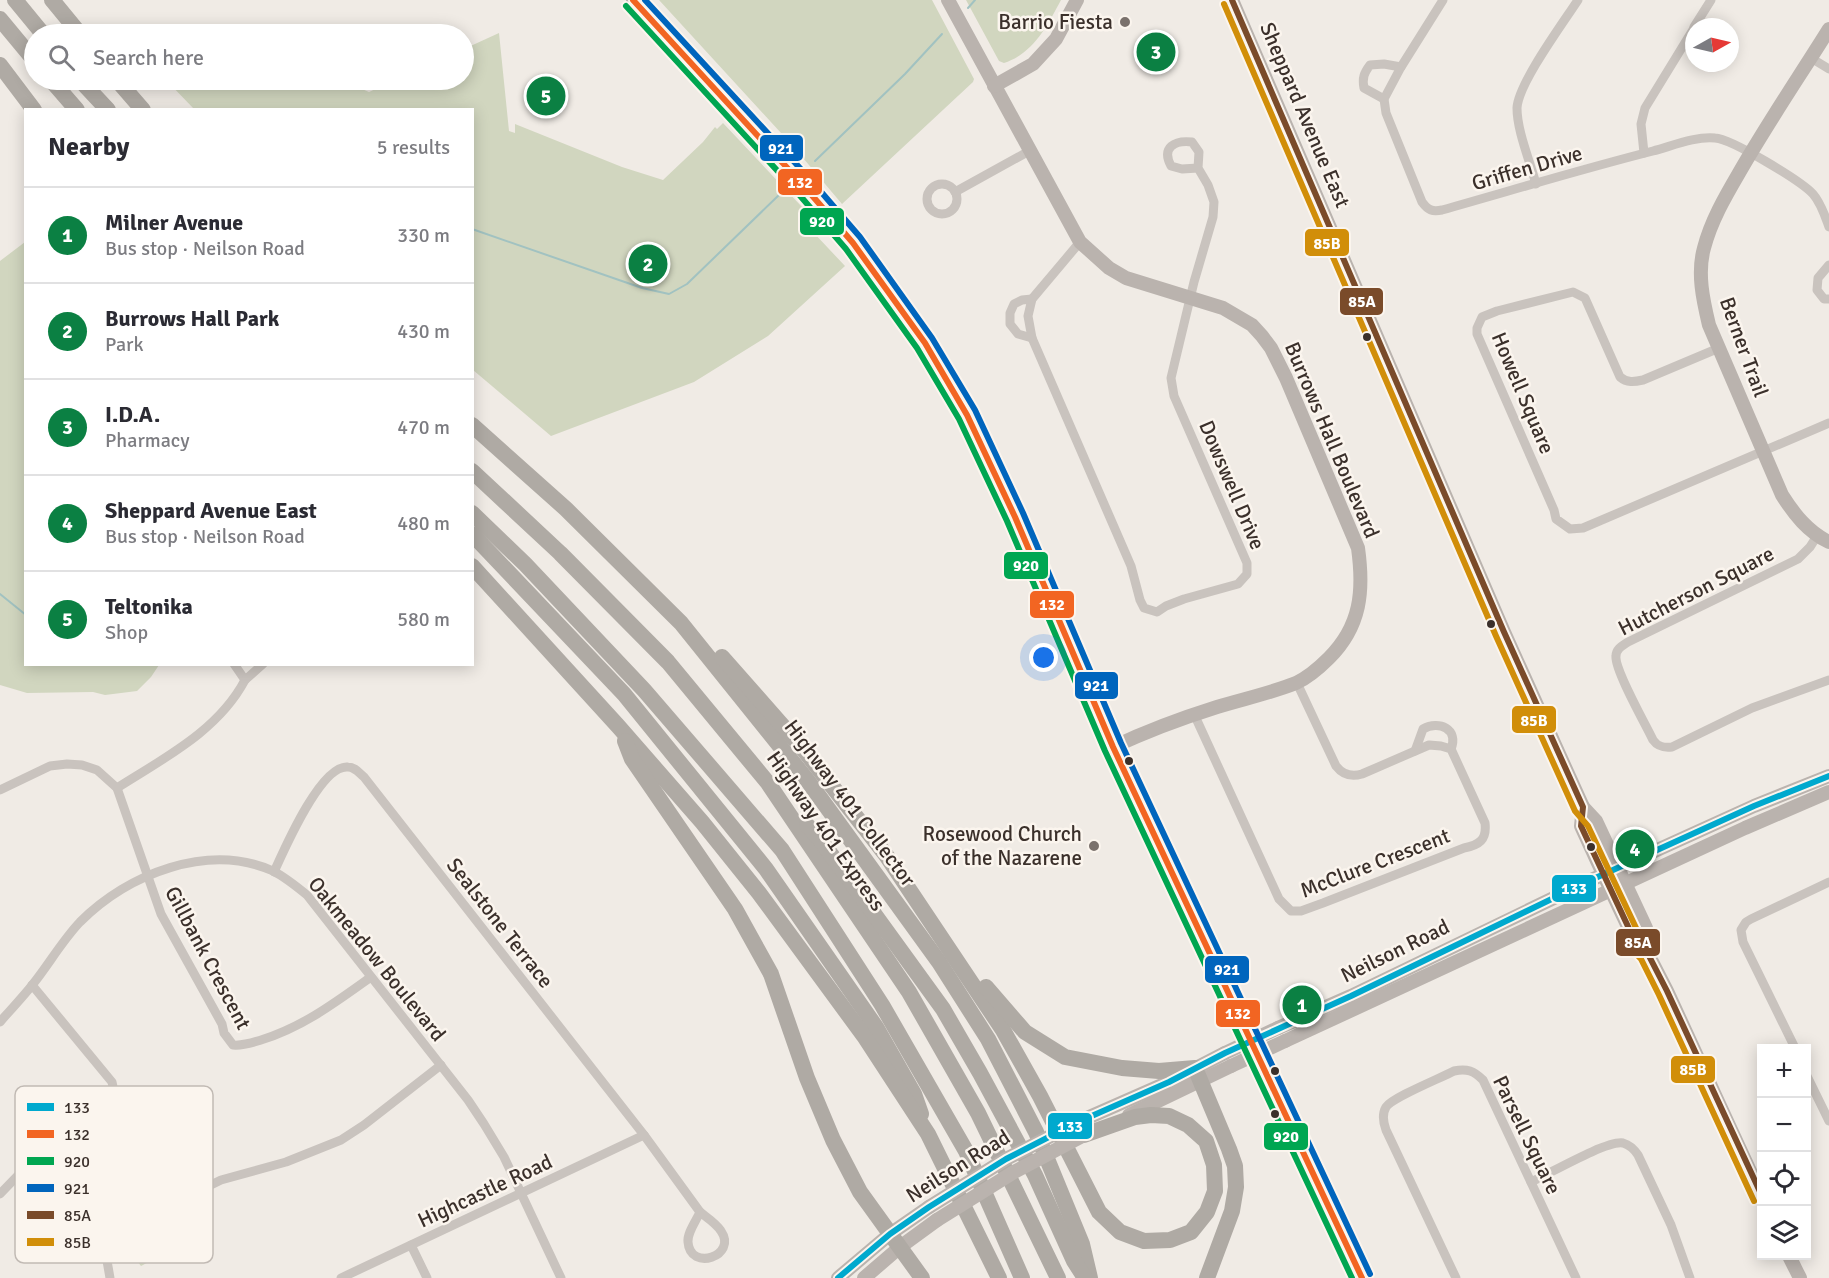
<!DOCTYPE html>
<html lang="en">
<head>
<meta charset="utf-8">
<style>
  body { margin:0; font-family:Signika,sans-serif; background:#f7f7f7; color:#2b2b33 }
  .controls { position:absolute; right:18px; bottom:18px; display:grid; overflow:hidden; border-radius:0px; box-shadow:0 3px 15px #0003 }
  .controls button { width:54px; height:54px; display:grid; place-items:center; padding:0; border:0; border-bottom:2px solid #e1e1e2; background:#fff; color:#2b2b33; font:30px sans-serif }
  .compass { position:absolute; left:1685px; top:18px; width:54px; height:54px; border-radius:50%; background:#fff; box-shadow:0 3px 15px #0003; rotate:82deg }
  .you { position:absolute; left:1044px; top:658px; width:21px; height:21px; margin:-15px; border:4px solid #fff; border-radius:50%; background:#1a73e8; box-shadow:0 0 0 9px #1a73e833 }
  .badge { display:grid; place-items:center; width:39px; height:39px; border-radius:50%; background:#0b8043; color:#fff; font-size:20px; font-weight:700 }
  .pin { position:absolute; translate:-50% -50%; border:3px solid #fff; box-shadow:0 2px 6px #0006 }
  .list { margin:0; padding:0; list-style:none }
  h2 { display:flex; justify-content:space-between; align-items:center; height:78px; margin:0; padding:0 24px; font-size:26px }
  h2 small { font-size:20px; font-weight:400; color:#7c7c81 }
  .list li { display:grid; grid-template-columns:39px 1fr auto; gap:18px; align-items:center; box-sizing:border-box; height:96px; padding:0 24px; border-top:2px solid #e1e1e2 }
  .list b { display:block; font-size:22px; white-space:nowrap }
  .list p { margin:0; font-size:20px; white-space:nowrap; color:#7c7c81 }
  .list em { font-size:20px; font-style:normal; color:#7c7c81 }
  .icon { flex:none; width:33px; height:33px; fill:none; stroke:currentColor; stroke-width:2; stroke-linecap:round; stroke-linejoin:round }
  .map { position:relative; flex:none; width:1829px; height:1278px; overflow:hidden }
  .search { position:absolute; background:#fff; box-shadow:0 3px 15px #0003; left:24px; top:24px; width:450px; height:66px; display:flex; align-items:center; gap:15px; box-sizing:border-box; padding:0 21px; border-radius:33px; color:#7c7c81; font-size:22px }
  .panel { position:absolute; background:#fff; box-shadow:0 3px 15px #0003; left:24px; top:108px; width:450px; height:558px; border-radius:0px }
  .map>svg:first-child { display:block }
</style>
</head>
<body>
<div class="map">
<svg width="1829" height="1278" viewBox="0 0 1829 1278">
  <rect width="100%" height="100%" fill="#f0ebe5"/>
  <g fill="#d1d6bf">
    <polygon points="659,0 932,0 974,79 973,82 842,204 792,145"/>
    <path d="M966,0H1061C1047,26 1034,53 1004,63L999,61Z"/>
    <polygon points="499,33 509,131 515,133 515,124 622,167 663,180 703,142 715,127 717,129 723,123 819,225 813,232 845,266 768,336 694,382 551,436 473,370 472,110 194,109 166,80 341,80 369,92 395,80 464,80 464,49"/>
    <polygon points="25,242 26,664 159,665 151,677 137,691 105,695 93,692 27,693 0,685 0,261"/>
    <polygon points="152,1234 162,1255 141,1266 126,1247 130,1241"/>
  </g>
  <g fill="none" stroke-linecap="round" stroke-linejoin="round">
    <g stroke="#a1c2c1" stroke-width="2">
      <polyline points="968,8 975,0"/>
      <polyline points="815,161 905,74 942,34"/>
      <polyline points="472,229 642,288 669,294 687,284 780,194"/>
      <polyline points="0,594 26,615"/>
    </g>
    <g stroke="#c9c3be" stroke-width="9">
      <path d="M1443,0L1401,67L1384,99L1386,113L1422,202C1428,210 1432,212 1442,210C1513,190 1582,169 1653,151C1672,146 1696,136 1715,138C1732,139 1801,181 1813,194C1821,203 1825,216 1829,227"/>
      <polyline points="1694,27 1711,0"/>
      <polyline points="1811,58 1829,69"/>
      <path d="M1384,99L1364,88C1362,78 1364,73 1370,65L1384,64L1401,67"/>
      <polyline points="1644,153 1641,124 1645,108 1694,28"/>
      <path d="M1536,184C1530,161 1517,131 1517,108C1518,84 1563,23 1578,0"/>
      <circle cx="942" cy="199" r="15"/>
      <polyline points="955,192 1031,150"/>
      <path d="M1080,242L1032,299L1028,316L1032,338L1131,566L1140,600L1144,608L1157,612L1166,606L1184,599L1238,584L1247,574V563L1174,396L1171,378L1194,282L1213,217L1214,202L1208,185L1198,168L1199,152L1192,142C1175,140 1161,147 1171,166L1182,169L1198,168"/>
      <polyline points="1829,265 1818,278 1817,290 1824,299 1829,299"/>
      <polyline points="1032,299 1022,300 1014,304 1010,313 1010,324 1018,334 1032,338"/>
      <path d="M1719,348L1643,380C1634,382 1627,383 1620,377L1585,298L1573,292L1497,311L1482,317L1477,328V334L1554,510L1556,519L1570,529L1583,528L1829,423"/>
      <path d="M1817,536L1810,547L1798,559L1628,642C1622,646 1616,649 1616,656C1614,669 1646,725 1653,740C1658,747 1664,748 1672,747L1752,708L1829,680"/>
      <polyline points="234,664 245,680 263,664"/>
      <path d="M1194,714L1279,899L1291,911H1301L1323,903L1464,848C1479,845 1487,840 1485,823L1451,749L1441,746L1429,745L1362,774C1352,777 1343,775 1336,766L1297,683"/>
      <path d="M1415,751L1423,729C1439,720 1459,729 1451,749"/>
      <path d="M117,788C164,758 218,731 245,680"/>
      <path d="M0,790L50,766L67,764L82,765L97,770L117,788L161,914L222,1024L224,1033L233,1045C243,1046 251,1043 261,1040C303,1027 336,1002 371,977"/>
      <path d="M274,872C284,850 321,764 348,767C355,767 359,773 364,777L644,1135L700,1212"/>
      <path d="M0,1022C11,1009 23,997 33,984C49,964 62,941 80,922C128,874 208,842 273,871C285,877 296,886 307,895L468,1100L484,1124L504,1157L561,1278"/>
      <polyline points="1795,1048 1743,942 1741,930 1746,922 1751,919 1829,882"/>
      <polyline points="1806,1074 1829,1121"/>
      <path d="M1531,1182C1549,1174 1607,1140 1623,1143C1630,1145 1634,1149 1638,1155L1671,1225L1690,1278"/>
      <path d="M0,1194L27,1166L109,1102C113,1095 114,1089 112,1082L32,985"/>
      <path d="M700,1212C706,1217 716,1223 721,1231C738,1256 690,1272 688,1242C687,1233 696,1221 700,1212Z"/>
      <polyline points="411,1245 427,1278"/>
      <polyline points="110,1278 106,1255 111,1240 125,1227 221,1180 286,1162 341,1140 364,1125 441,1065"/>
      <polyline points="341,1278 644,1135"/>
      <path d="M1456,1278L1386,1130C1383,1122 1382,1114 1386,1107C1393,1097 1441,1078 1454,1071C1467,1068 1474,1071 1483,1080L1576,1278"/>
    </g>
    <g stroke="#bab3ae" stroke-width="14">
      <polyline points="633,0 803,185 853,243 925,343 967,415 1015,517 1113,747 1362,1278"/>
      <path d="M948,0L1080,242L1109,268L1126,278L1223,308L1252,325L1262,336L1271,348L1286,378L1358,548C1364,591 1361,626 1329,658C1319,668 1309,677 1296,683C1271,693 1243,699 1217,707C1182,718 1147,731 1113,747"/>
      <polyline points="1232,0 1504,632 1583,807 1596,821 1646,928 1648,954"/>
      <path d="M1829,29C1799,77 1767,124 1739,173C1725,197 1711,221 1704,248C1697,273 1703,300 1709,325L1782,495C1794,514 1808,532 1829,542"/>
      <polyline points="994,86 1033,64 1056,39 1077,0"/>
      <polyline points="1583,807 1581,826 1598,863 1632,935 1648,954 1667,991 1762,1197"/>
      <polyline points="1278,1028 1351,996 1591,880 1754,806 1829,776"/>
      <polyline points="1285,1041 1745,828 1829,792"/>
      <polyline points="1129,1115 1231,1066"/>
      <polyline points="1078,1122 1169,1082 1225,1053"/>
      <polyline points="1789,1256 1800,1278"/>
      <polyline points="838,1278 890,1234 929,1207"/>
      <polyline points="864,1278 900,1247 937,1220"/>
    </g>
    <g stroke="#afaaa4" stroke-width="16">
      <polyline points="15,0 43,34"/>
      <polyline points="52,0 80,34"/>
      <polyline points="0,19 34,60"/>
      <polyline points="0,65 34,110"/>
      <polyline points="51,80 77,110"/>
      <polyline points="80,80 108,110"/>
      <polyline points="117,80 143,110"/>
      <polyline points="472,425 566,509 681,623 808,781 939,962 988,1039 1036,1132 1082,1244 1090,1278"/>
      <polyline points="472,471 560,553 668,662 768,783 909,992 978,1113 1058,1278"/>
      <polyline points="472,513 525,564 644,690 782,850 882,1005 966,1151 1022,1278"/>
      <polyline points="472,534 624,694 766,869 876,1027 914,1094 921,1114"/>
      <polyline points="472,566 618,726 702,822 759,893 864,1036 928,1134 999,1278"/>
      <polyline points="722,657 803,749 886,855 1003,1030 1040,1096 1099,1212 1120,1232 1144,1241 1170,1240 1191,1232 1207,1212 1215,1191 1214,1165 1206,1141 1188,1125 1169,1116 1151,1115 1135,1117 1084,1135"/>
      <polyline points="625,741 632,759 735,909 771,974 807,1078 833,1140 860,1192 922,1278"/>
      <polyline points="807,825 822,842 943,1009 980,1073 1035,1175 1074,1261 1085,1278"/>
      <polyline points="986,987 1025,1032 1065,1057 1122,1068 1159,1071 1195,1068 1229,1149 1235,1166 1236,1187 1232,1211 1207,1278"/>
    </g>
    <g stroke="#bab3ae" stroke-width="14">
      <polyline points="1225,1053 1278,1028"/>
      <polyline points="1231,1066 1285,1041"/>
      <polyline points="929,1207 1006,1159 1078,1122"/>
      <polyline points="937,1220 1014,1172 1084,1135"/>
    </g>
    <g stroke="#fbf5ee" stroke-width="10">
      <polyline id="bus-1" points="838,1278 890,1234 929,1207 1006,1159 1078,1122 1169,1082 1225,1053 1351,996 1591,880 1754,806 1829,776"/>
    </g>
    <g stroke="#fbf5ee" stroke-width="10">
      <polyline id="bus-2" points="633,0 803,185 853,243 925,343 967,415 1015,517 1113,747 1362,1278"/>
    </g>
    <g stroke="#fbf5ee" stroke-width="10">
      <polyline id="bus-3" points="626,6 796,191 846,249 917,348 959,419 1007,521 1105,751 1352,1278"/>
    </g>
    <g stroke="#fbf5ee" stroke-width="10">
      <polyline id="bus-4" points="645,0 810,179 860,237 932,338 975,410 1023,513 1121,743 1370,1274"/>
    </g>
    <g stroke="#fbf5ee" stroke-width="10">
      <polyline id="bus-5" points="1232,0 1504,632 1583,807 1581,826 1632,935 1648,954 1667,991 1762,1196"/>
    </g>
    <g stroke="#fbf5ee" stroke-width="10">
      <g id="bus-6">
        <polyline points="1224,4 1496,636 1575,811 1588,826 1637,930 1639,955"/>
        <polyline points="1625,942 1641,959 1659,995 1754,1201"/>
      </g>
    </g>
    <use href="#bus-1" stroke="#00a9ce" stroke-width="6"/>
    <use href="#bus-2" stroke="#f26522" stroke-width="6"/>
    <use href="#bus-3" stroke="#00a651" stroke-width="6"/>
    <use href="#bus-4" stroke="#0065bd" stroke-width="6"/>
    <use href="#bus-5" stroke="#7a4b2a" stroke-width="6"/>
    <use href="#bus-6" stroke="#d18e09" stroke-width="6"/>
  </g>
  <g fill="#7a716c" stroke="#fbf5ee" stroke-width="2">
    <circle cx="1125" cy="22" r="6"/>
    <circle cx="1094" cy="846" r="6"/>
  </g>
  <g fill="#3b302b" stroke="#fbf5ee" stroke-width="2">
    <circle cx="1367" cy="337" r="5"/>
    <circle cx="1491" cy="624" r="5"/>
    <circle cx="1129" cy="761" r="5"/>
    <circle cx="1591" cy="847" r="5"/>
    <circle cx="1275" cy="1071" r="5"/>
    <circle cx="1275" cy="1114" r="5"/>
  </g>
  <g text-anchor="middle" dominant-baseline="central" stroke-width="5" stroke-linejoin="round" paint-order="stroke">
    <g font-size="21" fill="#3b302b" stroke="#fbf5ee" text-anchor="end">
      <text x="1113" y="22">Barrio Fiesta</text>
      <text x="1082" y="834">Rosewood Church<tspan x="1082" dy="24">of the Nazarene</tspan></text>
    </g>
    <g font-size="21" fill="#3b302b" stroke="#fbf5ee">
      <text transform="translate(1305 115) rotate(67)">Sheppard Avenue East</text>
      <text transform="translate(1527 168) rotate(-16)">Griffen Drive</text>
      <text transform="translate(1744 347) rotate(70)">Berner Trail</text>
      <text transform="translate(1523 393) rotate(67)">Howell Square</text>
      <text transform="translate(1332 440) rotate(67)">Burrows Hall Boulevard</text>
      <text transform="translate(1232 485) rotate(67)">Dowswell Drive</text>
      <text transform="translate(1696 591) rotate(-27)">Hutcherson Square</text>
      <text transform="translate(850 803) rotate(53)">Highway 401 Collector</text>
      <text transform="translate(826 831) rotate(55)">Highway 401 Express</text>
      <text transform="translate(1375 863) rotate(-21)">McClure Crescent</text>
      <text transform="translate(500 923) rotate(52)">Sealstone Terrace</text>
      <text transform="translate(1395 951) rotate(-26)">Neilson Road</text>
      <text transform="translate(208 958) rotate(62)">Gillbank Crescent</text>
      <text transform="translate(377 959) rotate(51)">Oakmeadow Boulevard</text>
      <text transform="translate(1527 1135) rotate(64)">Parsell Square</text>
      <text transform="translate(958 1166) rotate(-32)">Neilson Road</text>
      <text transform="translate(485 1191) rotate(-25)">Highcastle Road</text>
    </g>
  </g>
  <rect x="15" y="1086" width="198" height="177" rx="9" fill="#fbf5ee" stroke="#c1bab4" stroke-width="1.5"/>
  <rect x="27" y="1103" width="27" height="8" fill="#00a9ce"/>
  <rect x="27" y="1130" width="27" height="8" fill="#f26522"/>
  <rect x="27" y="1157" width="27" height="8" fill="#00a651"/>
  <rect x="27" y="1184" width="27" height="8" fill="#0065bd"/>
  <rect x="27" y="1211" width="27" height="8" fill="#7a4b2a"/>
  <rect x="27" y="1238" width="27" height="8" fill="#d18e09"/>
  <g font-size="16" fill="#3b302b">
    <text x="64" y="1113">133</text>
    <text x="64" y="1140">132</text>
    <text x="64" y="1167">920</text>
    <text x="64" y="1194">921</text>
    <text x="64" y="1221">85A</text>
    <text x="64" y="1248">85B</text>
  </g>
  <g stroke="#fbf5ee" stroke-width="2">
    <rect x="759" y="134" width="45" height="28" rx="6" fill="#0065bd"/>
    <rect x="777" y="168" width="46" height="28" rx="6" fill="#f26522"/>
    <rect x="799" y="207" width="46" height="29" rx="6" fill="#00a651"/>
    <rect x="1304" y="228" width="46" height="29" rx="6" fill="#d18e09"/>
    <rect x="1339" y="287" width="45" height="29" rx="6" fill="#7a4b2a"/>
    <rect x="1003" y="551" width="46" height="29" rx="6" fill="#00a651"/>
    <rect x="1029" y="590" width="46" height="29" rx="6" fill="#f26522"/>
    <rect x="1074" y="671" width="45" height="29" rx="6" fill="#0065bd"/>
    <rect x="1511" y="705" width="46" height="29" rx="6" fill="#d18e09"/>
    <rect x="1551" y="874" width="46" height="29" rx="6" fill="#00a9ce"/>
    <rect x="1615" y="928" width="46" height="29" rx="6" fill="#7a4b2a"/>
    <rect x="1204" y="955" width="46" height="29" rx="6" fill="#0065bd"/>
    <rect x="1215" y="999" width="46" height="29" rx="6" fill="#f26522"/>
    <rect x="1670" y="1055" width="46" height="29" rx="6" fill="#d18e09"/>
    <rect x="1047" y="1112" width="46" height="28" rx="6" fill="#00a9ce"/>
    <rect x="1263" y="1122" width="46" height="29" rx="6" fill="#00a651"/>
  </g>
  <g font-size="16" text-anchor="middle" font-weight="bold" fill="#fff">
    <text x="781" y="154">921</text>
    <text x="800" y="188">132</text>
    <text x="822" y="227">920</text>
    <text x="1327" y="249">85B</text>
    <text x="1362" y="307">85A</text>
    <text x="1026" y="571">920</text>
    <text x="1052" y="610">132</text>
    <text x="1096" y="691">921</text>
    <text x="1534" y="726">85B</text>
    <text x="1574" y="894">133</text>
    <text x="1638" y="948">85A</text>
    <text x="1227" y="975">921</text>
    <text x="1238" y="1019">132</text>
    <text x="1693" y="1075">85B</text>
    <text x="1070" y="1132">133</text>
    <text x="1286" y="1142">920</text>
  </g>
</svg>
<div class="controls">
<button>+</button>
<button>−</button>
<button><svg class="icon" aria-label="locate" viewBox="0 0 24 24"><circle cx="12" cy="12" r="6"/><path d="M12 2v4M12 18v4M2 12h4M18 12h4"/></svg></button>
<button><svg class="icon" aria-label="layers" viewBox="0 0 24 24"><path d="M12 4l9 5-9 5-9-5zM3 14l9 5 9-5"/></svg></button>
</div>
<svg class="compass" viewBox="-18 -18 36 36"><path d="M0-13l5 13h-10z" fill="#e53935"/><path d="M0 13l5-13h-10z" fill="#7c7c81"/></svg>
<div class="you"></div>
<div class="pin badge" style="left:1302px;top:1005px">1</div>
<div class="pin badge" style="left:648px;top:264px">2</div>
<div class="pin badge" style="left:1156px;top:52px">3</div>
<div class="pin badge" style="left:1635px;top:849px">4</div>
<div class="pin badge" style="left:546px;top:96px">5</div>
<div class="search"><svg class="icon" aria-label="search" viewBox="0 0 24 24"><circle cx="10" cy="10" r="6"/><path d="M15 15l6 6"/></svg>Search here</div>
<section class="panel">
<h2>Nearby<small>5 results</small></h2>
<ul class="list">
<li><span class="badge">1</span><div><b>Milner Avenue</b><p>Bus stop · Neilson Road</p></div><em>330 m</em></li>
<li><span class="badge">2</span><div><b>Burrows Hall Park</b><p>Park</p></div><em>430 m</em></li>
<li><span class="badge">3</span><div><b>I.D.A.</b><p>Pharmacy</p></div><em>470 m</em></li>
<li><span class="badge">4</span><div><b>Sheppard Avenue East</b><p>Bus stop · Neilson Road</p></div><em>480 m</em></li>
<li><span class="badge">5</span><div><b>Teltonika</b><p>Shop</p></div><em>580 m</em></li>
</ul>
</section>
</div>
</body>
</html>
